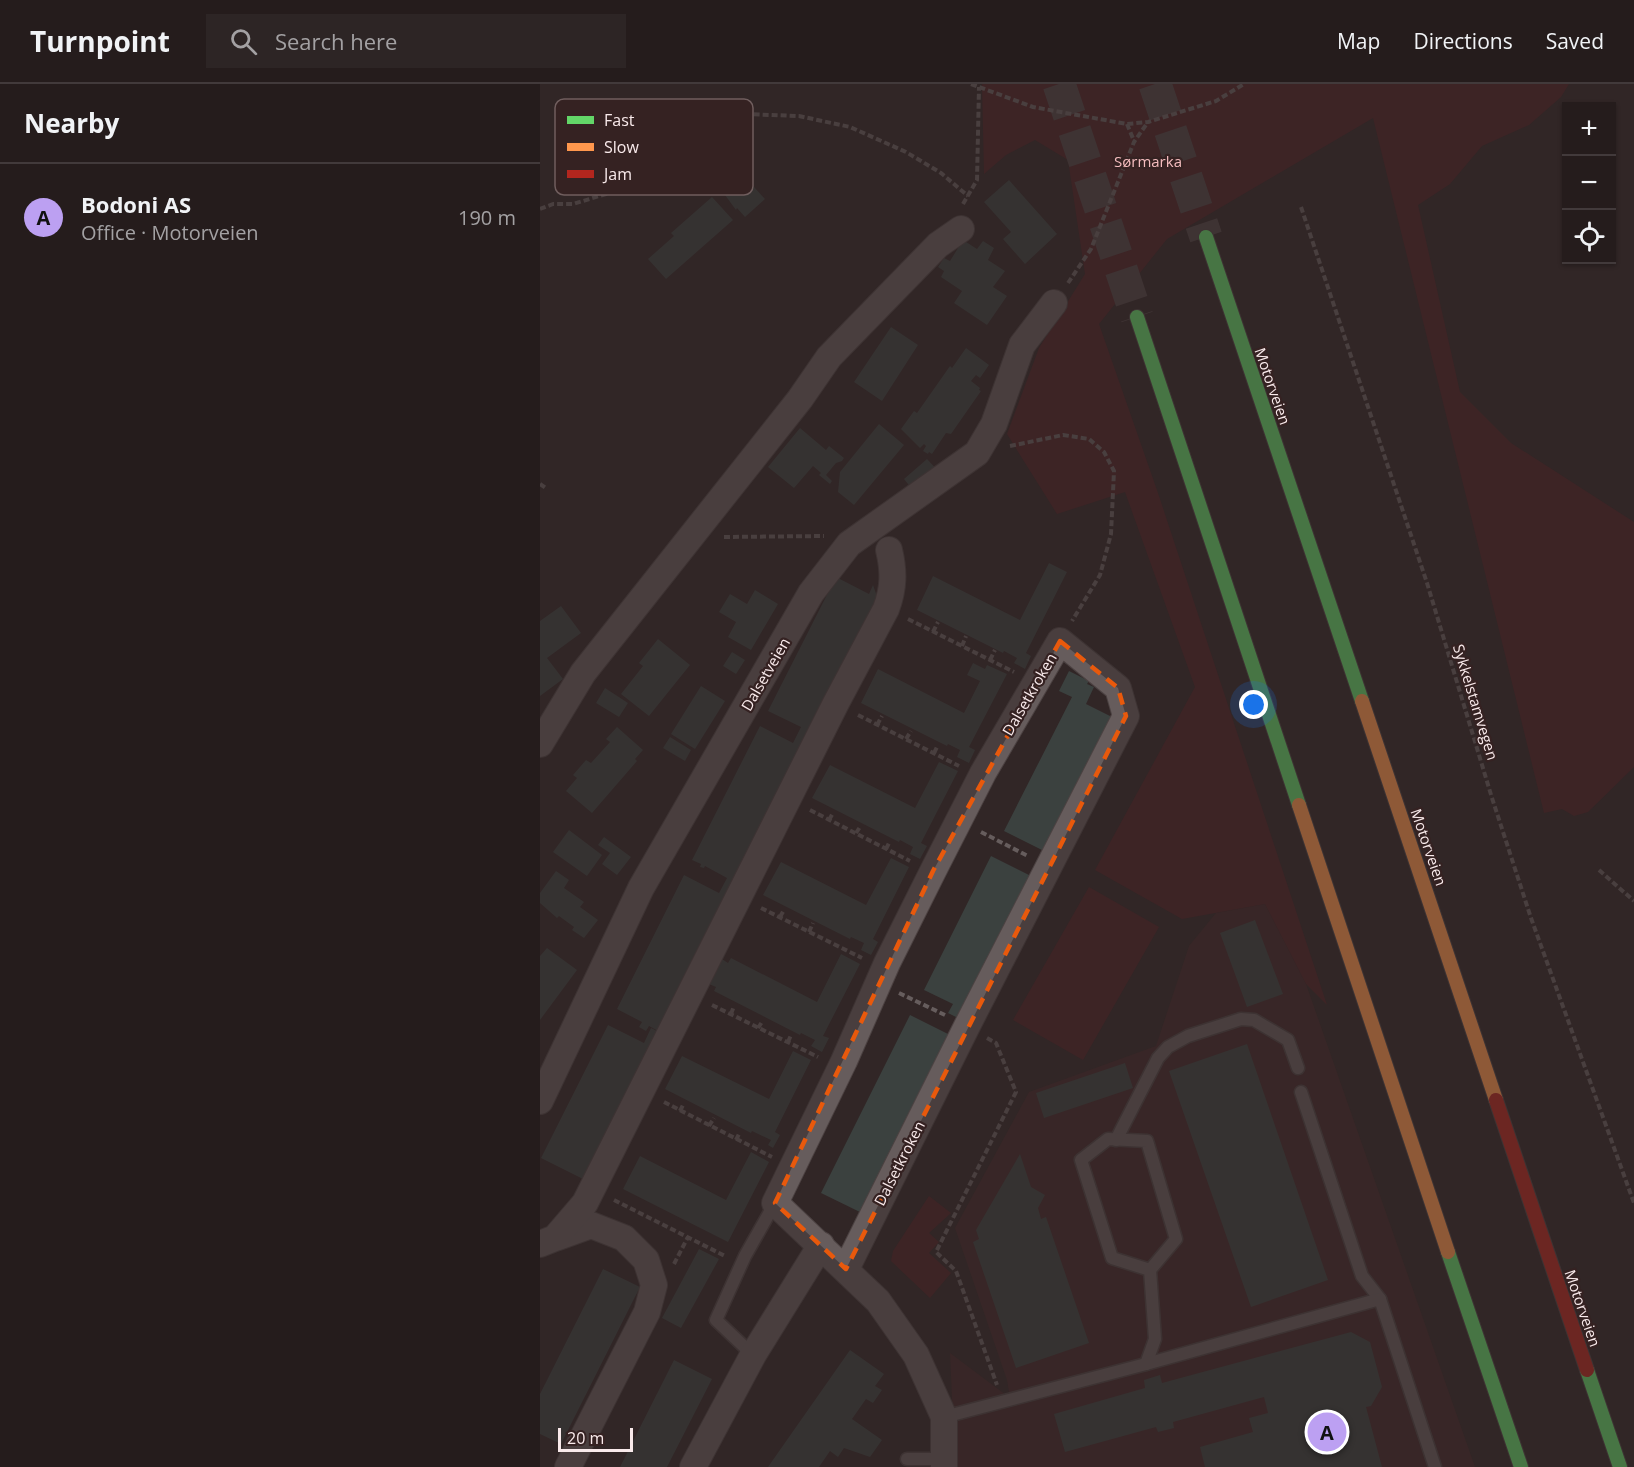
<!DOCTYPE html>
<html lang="en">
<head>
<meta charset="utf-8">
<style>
  body { margin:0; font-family:"Open Sans",sans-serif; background:#2d2525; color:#f1f3f6 }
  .controls { position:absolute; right:18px; top:18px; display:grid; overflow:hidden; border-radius:0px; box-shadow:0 2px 4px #0004 }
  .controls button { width:54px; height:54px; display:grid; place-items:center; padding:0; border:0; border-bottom:2px solid #423a3b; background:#251c1c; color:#f1f3f6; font:30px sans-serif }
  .scale { position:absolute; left:18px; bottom:15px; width:75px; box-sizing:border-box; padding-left:6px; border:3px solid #f9eaeb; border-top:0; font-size:16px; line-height:21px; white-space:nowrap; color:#f9eaeb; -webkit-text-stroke:4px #352222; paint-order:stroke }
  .you { position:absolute; left:714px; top:621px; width:21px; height:21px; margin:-15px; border:4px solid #fff; border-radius:50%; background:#1a73e8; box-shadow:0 0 0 9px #1a73e833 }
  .badge { display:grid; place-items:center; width:39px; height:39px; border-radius:50%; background:#bca0f2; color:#111; font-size:20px; font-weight:700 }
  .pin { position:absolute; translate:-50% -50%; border:3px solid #fff; box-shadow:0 2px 6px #0006 }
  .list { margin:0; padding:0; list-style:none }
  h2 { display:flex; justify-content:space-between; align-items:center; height:78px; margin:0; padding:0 24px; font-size:26px }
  h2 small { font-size:20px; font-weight:400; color:#a3a1a3 }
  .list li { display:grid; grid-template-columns:39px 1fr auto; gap:18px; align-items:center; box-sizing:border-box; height:108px; padding:0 24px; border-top:2px solid #423a3b }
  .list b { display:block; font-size:22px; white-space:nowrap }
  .list p { margin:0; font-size:20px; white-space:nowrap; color:#a3a1a3 }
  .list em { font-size:20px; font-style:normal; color:#a3a1a3 }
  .icon { flex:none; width:33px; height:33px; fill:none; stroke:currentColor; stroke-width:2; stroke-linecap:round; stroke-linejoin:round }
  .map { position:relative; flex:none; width:1094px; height:1383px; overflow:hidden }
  header { display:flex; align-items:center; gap:36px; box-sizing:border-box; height:84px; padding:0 30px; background:#251c1c; border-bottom:2px solid #423a3b }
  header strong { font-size:28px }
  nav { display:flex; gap:33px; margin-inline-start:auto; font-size:21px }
  .search { width:420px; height:54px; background:#2d2525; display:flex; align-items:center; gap:15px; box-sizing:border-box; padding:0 21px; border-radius:0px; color:#a3a1a3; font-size:22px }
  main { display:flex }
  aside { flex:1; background:#251c1c }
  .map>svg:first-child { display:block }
</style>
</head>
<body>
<header>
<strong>Turnpoint</strong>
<div class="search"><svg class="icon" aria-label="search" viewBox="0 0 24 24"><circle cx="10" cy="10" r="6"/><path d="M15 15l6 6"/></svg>Search here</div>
<nav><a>Map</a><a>Directions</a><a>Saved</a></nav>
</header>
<main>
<aside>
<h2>Nearby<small></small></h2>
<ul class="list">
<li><span class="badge">A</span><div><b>Bodoni AS</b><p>Office · Motorveien</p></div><em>190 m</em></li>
</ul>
</aside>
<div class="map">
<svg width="1094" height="1383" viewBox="0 0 1094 1383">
  <rect width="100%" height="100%" fill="#312626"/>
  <polygon fill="#402728" points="725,820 766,900 935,1383 415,1383 410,1269 470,1314 467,1296 415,1144 489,1008 616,962 649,862 676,829"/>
  <g fill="#4c2225">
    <polygon points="442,0 1029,0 1021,13 989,41 942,62 910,100 878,121 920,308 971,359 1094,438 1094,683 1048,728 1034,732 1022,725 1004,729 833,34 627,155 559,240 618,409 787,921 766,900 725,820 642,835 555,786 655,603 585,408 517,430 467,350 499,264 545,190 528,76 495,56 466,71 444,90"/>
    <polygon points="549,803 619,843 543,976 473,936"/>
    <polygon points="389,1112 411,1129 389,1149 399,1158 389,1169 411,1189 390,1214 351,1177 353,1167"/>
  </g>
  <g fill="#3b413f">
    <polygon points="205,93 225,115 205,133 197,124 196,126 185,111"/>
    <polygon points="469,96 517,150 485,180 463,155 471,148 444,118"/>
    <polygon points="172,113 193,136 126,195 108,175 134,152 131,149"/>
    <polygon points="423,156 437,165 443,157 454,164 448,176 465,187 453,203 467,212 447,241 414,219 422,207 401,193 404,187 398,183 404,174 410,177"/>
    <polygon points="351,243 378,261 342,317 314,298"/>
    <polygon points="426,264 449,281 440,294 436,291 431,297 440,304 439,306 441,307 411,350 406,349 392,370 389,368 388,370 383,367 386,362 384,360 380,364 361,345 374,327 377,329 410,282 412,284"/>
    <polygon points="339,340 364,361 314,421 298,408 300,388"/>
    <polygon points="260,344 286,366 289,362 304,374 302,377 296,379 286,391 292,397 290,400 279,391 281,389 273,382 254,404 228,383"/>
    <polygon points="387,375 400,389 376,410 364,395"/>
    <polygon points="509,479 527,488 486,569 491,572 485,585 474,579 477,574 464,567 463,569 377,526 393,492 480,536"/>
    <polygon points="296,493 329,510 333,501 338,515 194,797 192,796 185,812 186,813 118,947 109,942 106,947 99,943 102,938 77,925 144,791 179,809 187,794 165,782 164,784 160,783 161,780 152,776 220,642 253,659 261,643 228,627"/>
    <polygon points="215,506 238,520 211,566 188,553 196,538 179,528 190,510 207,520"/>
    <polygon points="21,522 41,549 7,574 23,595 0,612 0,537"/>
    <polygon points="118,555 150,581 109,632 81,610 103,582 99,579"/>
    <polygon points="192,568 205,576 196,590 183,582"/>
    <polygon points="433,579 445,585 447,581 467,590 429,663 435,666 429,679 417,673 420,666 408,660 407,662 321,619 338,585 424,629 440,597 427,591"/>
    <polygon points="529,587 549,597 547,600 554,603 546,620 574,634 506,768 464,747 532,613 519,607"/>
    <polygon points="161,602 185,617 155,665 131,650"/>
    <polygon points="65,604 88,619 79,633 56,619"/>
    <polygon points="77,643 103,666 95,675 97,677 52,729 26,707 37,694 33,691 46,676 51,679 70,658 66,655"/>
    <polygon points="130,653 151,666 145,677 123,664"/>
    <polygon points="399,678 418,687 381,759 387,762 380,775 370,770 373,763 360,756 359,758 272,714 290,681 375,724"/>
    <polygon points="29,746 62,771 47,792 13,768"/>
    <polygon points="64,753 91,773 77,791 62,780 70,769 58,761"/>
    <polygon points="451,772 493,793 420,935 408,929 413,920 384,906"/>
    <polygon points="351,774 369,783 333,855 338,858 331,871 321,866 324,859 311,853 310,855 223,811 241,778 326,821"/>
    <polygon points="16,787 29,796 24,804 44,818 40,823 58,836 44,854 32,846 34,843 19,832 17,834 0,819 0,809"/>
    <polygon points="715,836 743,910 707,923 680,849"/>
    <polygon points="7,864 37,886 0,936 0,872"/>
    <polygon points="301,870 320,880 283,952 289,954 282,968 271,962 275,956 261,949 260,951 174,907 176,903 169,900 182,875 188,879 191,874 277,918"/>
    <polygon points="370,931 412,952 324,1130 281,1109"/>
    <polygon points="68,941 104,959 111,944 117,947 43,1095 1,1074"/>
    <polygon points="707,960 788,1196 711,1223 629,987"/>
    <polygon points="253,967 271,976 235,1048 240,1051 233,1064 228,1061 231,1056 212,1047 211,1049 125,1005 142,972 229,1015"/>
    <polygon points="585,979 593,1004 504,1034 496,1009"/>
    <polygon points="211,1068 229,1078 188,1158 83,1105 100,1072 186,1116"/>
    <polygon points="480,1070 491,1103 505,1111 498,1124 501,1135 506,1133 549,1259 476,1284 433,1158 439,1155 436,1146"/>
    <polygon points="159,1165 179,1175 141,1244 122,1234"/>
    <polygon points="63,1185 100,1203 21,1360 0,1350 0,1310"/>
    <polygon points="811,1248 830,1258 842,1303 831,1322 826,1323 842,1383 665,1383 660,1363 713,1348 709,1334 728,1329 724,1313 633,1338 634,1344 618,1348 616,1343 525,1368 514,1330 605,1304 604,1296 620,1291 622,1299"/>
    <polygon points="310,1266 344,1290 335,1302 342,1306 333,1319 326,1315 312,1335 342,1356 330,1373 304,1364 298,1373 290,1367 279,1383 228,1383"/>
    <polygon points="134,1276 172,1295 127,1383 80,1383"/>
  </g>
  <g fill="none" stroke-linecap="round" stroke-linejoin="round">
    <g stroke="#4f4344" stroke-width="33" stroke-dasharray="33 16" stroke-linecap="butt">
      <polyline points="519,0 597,233"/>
      <polyline points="615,0 666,153"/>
    </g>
    <g stroke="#4c4242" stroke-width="15">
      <g id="lane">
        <polyline points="761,1008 822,1192 840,1215"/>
        <polyline points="576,1056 618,974 628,963 648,952 701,935 714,936 748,956 758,984"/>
        <polyline points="213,1271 176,1236 205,1172 235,1119"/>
        <polyline points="606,1280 615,1255 610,1186 636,1155 607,1057 568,1055 541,1076 572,1174 610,1186"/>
        <polyline points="404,1333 606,1280 840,1215 895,1383"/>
        <polyline points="367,1375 404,1375"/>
      </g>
    </g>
    <g stroke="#4c4242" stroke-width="28">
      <g id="street">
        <polyline points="0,660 43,589 260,315 289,273 398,161 421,145"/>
        <polyline points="0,1017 101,804 271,509 309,460 437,369 454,340 482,261 514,219"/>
        <polyline points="18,1153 51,1141 84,1154 106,1176 114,1201 107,1228 28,1383"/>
        <path d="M0,1160L15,1154L45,1119L296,619L346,525C354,504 354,487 349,466"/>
        <polyline points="306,1185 427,942 586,632 578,604 520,557 443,689 393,787 347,879 304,977 235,1119 338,1217 376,1271 404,1333 404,1383"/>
        <polyline points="153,1383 213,1271 281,1161"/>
      </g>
    </g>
    <g stroke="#4c4242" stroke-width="16">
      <g id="fast">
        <polyline points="666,153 822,617"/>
        <polyline points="597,233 759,721"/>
        <polyline points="908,1168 981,1383"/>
        <polyline points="1047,1286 1080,1383"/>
      </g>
    </g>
    <g stroke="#4c4242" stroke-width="16">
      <g id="slow">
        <polyline points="822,617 956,1016"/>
        <polyline points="759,721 908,1168"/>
      </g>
    </g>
    <g stroke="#4c4242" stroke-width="16">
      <polyline id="jam" points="956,1016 1047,1286"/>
    </g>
    <g stroke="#665d5d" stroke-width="4" stroke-dasharray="6 3" stroke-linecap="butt">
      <polyline points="431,0 493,23 587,40 608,38 676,17 704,0"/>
      <polyline points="587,40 594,57"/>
      <polyline points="423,120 437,96 439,3"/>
      <polyline points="761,123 887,499 952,714 991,834 1094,1119"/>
      <polyline points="0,125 13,120 33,120 66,110 152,42 176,29 259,32 310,43 366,68 401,89 428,112"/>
      <polyline points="528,199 551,165 594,58 608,38"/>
      <polyline points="470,362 523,351 549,355 564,368 574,387 571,450 560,491 532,537"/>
      <polyline points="0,400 7,405"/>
      <polyline points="184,453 284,452"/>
      <polyline points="368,535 474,588"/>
      <polyline points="393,548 398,538"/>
      <polyline points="422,562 426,552"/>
      <polyline points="450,576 455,566"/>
      <polyline points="318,631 419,682"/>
      <polyline points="337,641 342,632"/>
      <polyline points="366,655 371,647"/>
      <polyline points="394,669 398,661"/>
      <polyline points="270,726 370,777"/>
      <polyline points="289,736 293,729"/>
      <polyline points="441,748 488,772"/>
      <polyline points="316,749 320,743"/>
      <polyline points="346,765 350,757"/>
      <polyline points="1059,786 1094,817"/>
      <polyline points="221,824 322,874"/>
      <polyline points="240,833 244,826"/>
      <polyline points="269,848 273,839"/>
      <polyline points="359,909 407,932"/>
      <polyline points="172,921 278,973"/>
      <polyline points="191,930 194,922"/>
      <polyline points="218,944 222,938"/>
      <polyline points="447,954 456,959 476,1008 396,1168 416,1187 457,1301"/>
      <polyline points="248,958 251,951"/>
      <polyline points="124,1018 232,1073"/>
      <polyline points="140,1027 144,1019"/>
      <polyline points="169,1042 174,1034"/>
      <polyline points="196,1056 200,1048"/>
      <polyline points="74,1116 185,1172"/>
      <polyline points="134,1180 148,1153"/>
    </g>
    <use href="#lane" stroke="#665c5c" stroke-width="12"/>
    <use href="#street" stroke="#665c5c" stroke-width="26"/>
    <use href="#fast" stroke="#63d668" stroke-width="14"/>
    <use href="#slow" stroke="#ff974d" stroke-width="14"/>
    <use href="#jam" stroke="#b3261e" stroke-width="14"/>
  </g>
  <path d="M0 0H1094V1383H0ZM520,557L578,604L586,632L306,1185L235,1119L393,787Z" fill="#312626" fill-opacity=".55" fill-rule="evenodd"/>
  <path fill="none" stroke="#e8590c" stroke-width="4.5" stroke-dasharray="12 8" stroke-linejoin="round" d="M520,557L578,604L586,632L306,1185L235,1119L393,787Z"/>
  <g text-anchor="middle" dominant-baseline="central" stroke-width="4.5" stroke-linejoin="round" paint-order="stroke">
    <g font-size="15" fill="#f5bdbf" stroke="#352222">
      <text x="608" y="77">Sørmarka</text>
    </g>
    <g font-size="15" fill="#f9eaeb" stroke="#352222">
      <text transform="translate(733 302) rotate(71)">Motorveien</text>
      <text transform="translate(225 590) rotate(-60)">Dalsetveien</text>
      <text transform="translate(489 610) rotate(-60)">Dalsetkroken</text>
      <text transform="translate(936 618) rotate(73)">Sykkelstamvegen</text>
      <text transform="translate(889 763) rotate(71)">Motorveien</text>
      <text transform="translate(359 1079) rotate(-63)">Dalsetkroken</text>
      <text transform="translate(1043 1224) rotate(71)">Motorveien</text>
    </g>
  </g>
  <rect x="15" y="15" width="198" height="96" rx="9" fill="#352222" stroke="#705e5e" stroke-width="1.5"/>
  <rect x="27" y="32" width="27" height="8" fill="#63d668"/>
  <rect x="27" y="59" width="27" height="8" fill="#ff974d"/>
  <rect x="27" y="86" width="27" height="8" fill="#b3261e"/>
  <g font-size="16" fill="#f9eaeb">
    <text x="64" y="42">Fast</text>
    <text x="64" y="69">Slow</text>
    <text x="64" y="96">Jam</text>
  </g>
</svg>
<div class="controls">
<button>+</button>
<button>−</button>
<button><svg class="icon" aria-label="locate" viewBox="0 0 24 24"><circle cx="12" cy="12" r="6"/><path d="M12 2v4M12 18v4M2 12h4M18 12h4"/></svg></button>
</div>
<div class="scale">20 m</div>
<div class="you"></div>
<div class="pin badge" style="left:787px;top:1348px">A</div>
</div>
</main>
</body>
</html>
